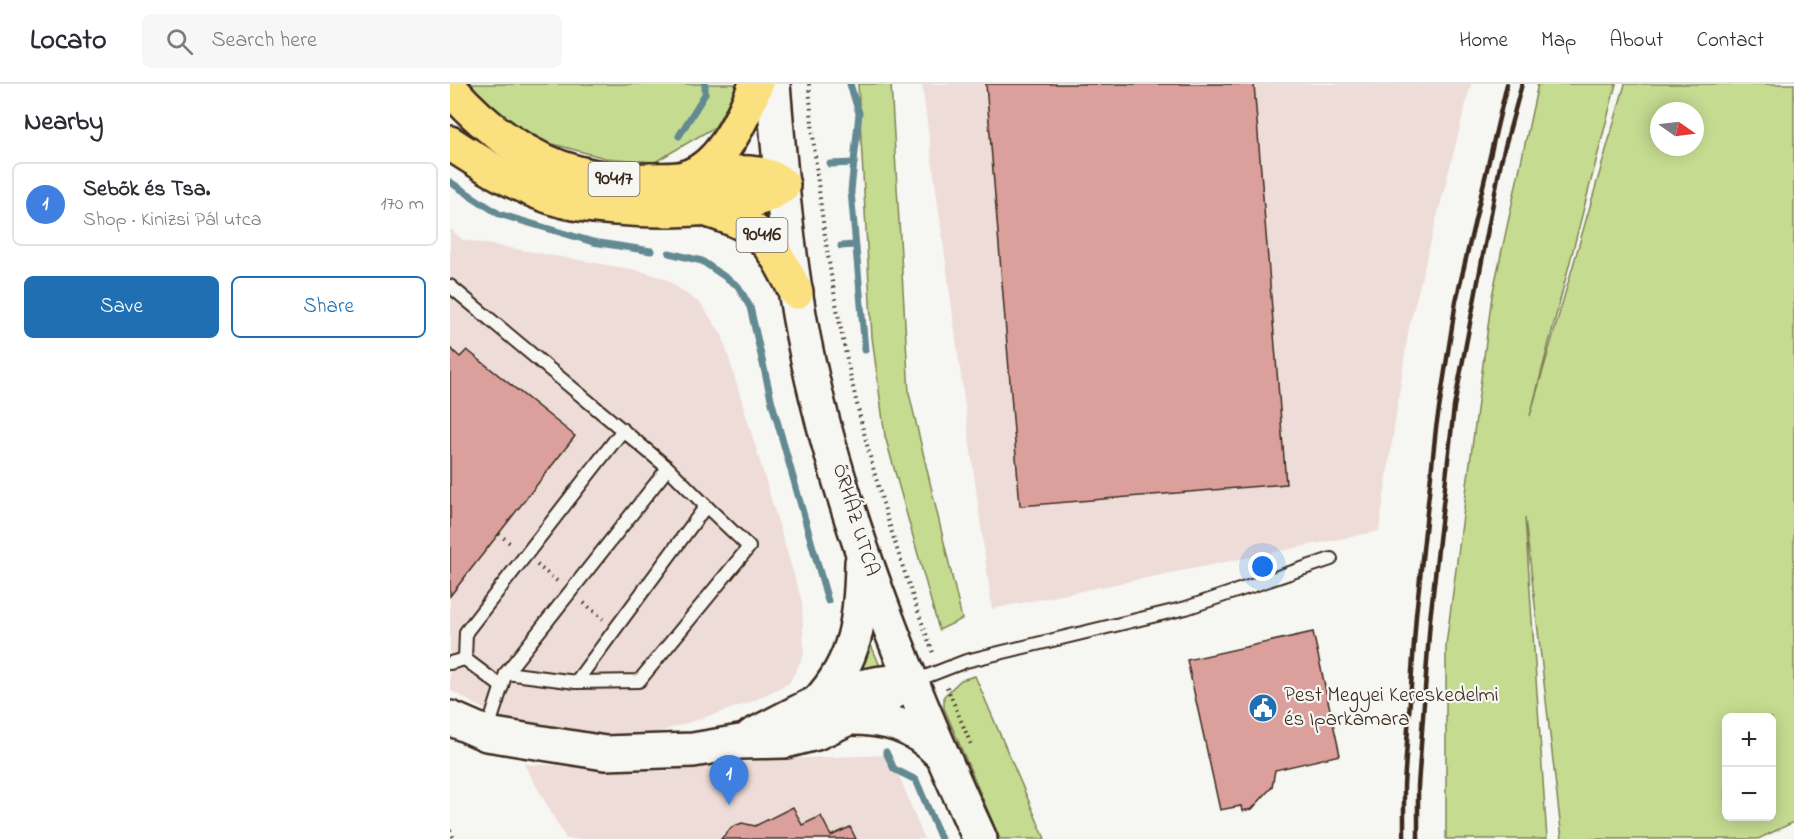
<!DOCTYPE html>
<html lang="en">
<head>
<meta charset="utf-8">
<style>
  body { margin:0; font-family:"Indie Flower",sans-serif; background:#f7f7f7; color:#2b2b33 }
  .controls { position:absolute; right:18px; bottom:18px; display:grid; overflow:hidden; border-radius:9px; box-shadow:0 3px 15px #0003 }
  .controls button { width:54px; height:54px; display:grid; place-items:center; padding:0; border:0; border-bottom:2px solid #e1e1e2; background:#fff; color:#2b2b33; font:30px sans-serif }
  .compass { position:absolute; left:1200px; top:18px; width:54px; height:54px; border-radius:50%; background:#fff; box-shadow:0 3px 15px #0003; rotate:104deg }
  .you { position:absolute; left:813px; top:483px; width:21px; height:21px; margin:-15px; border:4px solid #fff; border-radius:50%; background:#1a73e8; box-shadow:0 0 0 9px #1a73e833 }
  .badge { display:grid; place-items:center; width:39px; height:39px; border-radius:50%; background:#1f6fb2; color:#fff; font-size:20px; font-weight:700 }
  .pin { position:absolute; translate:-50% -50px; filter:drop-shadow(0 2px 3px #0008) }
  .pin::after { content:''; position:absolute; top:32px; width:21px; height:18px; background:inherit; clip-path:polygon(0 0,100% 0,50% 100%) }
  .list { margin:0; padding:0; list-style:none }
  h2 { display:flex; justify-content:space-between; align-items:center; height:78px; margin:0; padding:0 24px; font-size:26px }
  h2 small { font-size:20px; font-weight:400; color:#7c7c81 }
  .list li { display:grid; grid-template-columns:39px 1fr auto; gap:18px; align-items:center; box-sizing:border-box; height:84px; margin:0 12px 12px; padding:0 12px; border:2px solid #e1e1e2; border-radius:9px }
  .list b { display:block; font-size:22px; white-space:nowrap }
  .list p { margin:0; font-size:20px; white-space:nowrap; color:#7c7c81 }
  .list em { font-size:20px; font-style:normal; color:#7c7c81 }
  .actions { display:flex; gap:12px; padding:18px 24px }
  .actions a { flex:1; padding:14px 0; border:2px solid #1f6fb2; border-radius:9px; text-align:center; font-size:21px; color:#1f6fb2 }
  .actions .main { background:#1f6fb2; color:#fff }
  .icon { flex:none; width:33px; height:33px; fill:none; stroke:currentColor; stroke-width:2; stroke-linecap:round; stroke-linejoin:round }
  .map { position:relative; flex:none; width:1344px; height:755px; overflow:hidden }
  header { display:flex; align-items:center; gap:36px; box-sizing:border-box; height:84px; padding:0 30px; background:#fff; border-bottom:2px solid #e1e1e2 }
  header strong { font-size:28px }
  nav { display:flex; gap:33px; margin-inline-start:auto; font-size:21px }
  .search { width:420px; height:54px; background:#f7f7f7; display:flex; align-items:center; gap:15px; box-sizing:border-box; padding:0 21px; border-radius:9px; color:#7c7c81; font-size:22px }
  main { display:flex }
  aside { flex:1; background:#fff }
  .map>svg:first-child { display:block }
</style>
</head>
<body>
<header>
<strong>Locato</strong>
<div class="search"><svg class="icon" aria-label="search" viewBox="0 0 24 24"><circle cx="10" cy="10" r="6"/><path d="M15 15l6 6"/></svg>Search here</div>
<nav><a>Home</a><a>Map</a><a>About</a><a>Contact</a></nav>
</header>
<main>
<aside>
<h2>Nearby<small></small></h2>
<ul class="list">
<li><span class="badge" style="background:#3f7fe0">1</span><div><b>Sebők és Tsa.</b><p>Shop · Kinizsi Pál utca</p></div><em>170 m</em></li>
</ul>
<div class="actions"><a class="main">Save</a><a>Share</a></div>
</aside>
<div class="map">
<svg width="1344" height="755" viewBox="0 0 1344 755">
  <rect width="100%" height="100%" fill="#f6f6f2"/>
  <filter id="ink" filterUnits="userSpaceOnUse"><feTurbulence type="fractalNoise" baseFrequency=".0167" numOctaves="2"/><feDisplacementMap in="SourceGraphic" scale="12" xChannelSelector="R" yChannelSelector="G"/><feConvolveMatrix kernelMatrix="1 2 1 2 8 2 1 2 1" color-interpolation-filters="sRGB"/></filter>
  <g filter="url(#ink)">
    <g fill="#eedcd8">
      <polygon points="472,0 1021,0 959,243 929,447 542,525"/>
      <polygon points="0,145 13,156 186,186 214,194 251,220 272,251 352,518 354,571 339,599 299,619 203,650 137,654 53,636 0,606"/>
      <polygon points="441,671 474,755 116,755 74,680 216,687 325,675"/>
    </g>
    <g fill="#c5db90" stroke="#808257" stroke-width="1.5" fill-rule="evenodd">
      <polygon points="16,0 285,0 285,6 265,43 205,78 155,74 88,56 24,10"/>
      <polygon points="408,0 441,0 459,309 512,535 489,546 435,352 422,253"/>
      <path d="M1088,0H1166L1080,332L1175,0H1344V738L1308,755H1112L1075,434L1097,755H996V561L1042,212ZM1209,27H1245V63H1209ZM1276,634H1322V732H1276Z"/>
      <polygon points="417,560 421,561 430,582 429,586 416,592 407,585"/>
      <polygon points="525,592 595,755 550,755 494,624 494,612 511,596"/>
    </g>
    <g fill="none" stroke-linecap="round" stroke-linejoin="round">
      <g stroke="#648a92" stroke-width="7">
        <polyline points="400,0 409,29 401,107 415,266"/>
        <polyline points="229,52 255,10 255,0"/>
        <polyline points="380,80 404,79"/>
        <polyline points="0,98 49,130 143,158 201,167"/>
        <polyline points="391,162 405,161"/>
        <polyline points="219,169 252,177 288,202 300,223 322,319 378,517"/>
        <polyline points="436,668 444,685 466,696 491,755"/>
      </g>
    </g>
    <g fill="#dba09c" stroke="#3b2a1e" stroke-width="1.5">
      <polygon points="536,0 804,0 836,400 570,422"/>
      <polygon points="0,264 10,273 17,266 125,352 0,512"/>
      <polygon points="863,548 890,671 825,686 822,703 802,725 792,727 791,722 770,726 737,576"/>
      <polygon points="343,723 352,741 371,732 381,752 400,743 406,755 271,755 282,743 292,739 305,742"/>
    </g>
    <g fill="none" stroke-linecap="round" stroke-linejoin="round">
      <g stroke="#3b2a1e" stroke-width="16">
        <g id="lane">
          <polyline points="0,202 218,384 56,589 37,648"/>
          <polyline points="0,579 15,575"/>
          <polyline points="56,589 126,598 256,422 218,384"/>
          <polyline points="126,598 189,597 299,463 256,422"/>
          <polyline points="462,598 516,577 736,524 881,475"/>
          <polyline points="52,603 15,575 16,548 173,346"/>
        </g>
      </g>
      <g stroke="#3b2a1e" stroke-width="38">
        <g id="secondary">
          <path d="M323,0C330,84 337,169 353,252C387,424 457,596 530,755"/>
          <path d="M368,618C407,576 411,533 412,478"/>
          <polyline points="0,634 37,650 155,669 243,666 290,658 335,657 366,649 399,634 461,598"/>
          <path d="M399,634C436,634 463,641 489,668"/>
          <path d="M302,652C346,630 393,600 443,598"/>
        </g>
      </g>
      <g stroke="#3b2a1e" stroke-width="38">
        <g id="highway">
          <path d="M0,4C53,65 118,101 200,96C211,95 227,97 237,93C273,81 294,32 306,0"/>
          <path d="M0,59C35,82 73,106 114,117C161,128 297,135 333,101C310,80 266,92 237,93"/>
          <path d="M257,126C313,143 320,157 346,208"/>
        </g>
      </g>
      <g stroke="#3b2a1e" stroke-width="4" stroke-dasharray="1.5 4.5" stroke-linecap="butt">
        <path d="M359,0C372,196 414,387 484,571"/>
        <polyline points="49,450 62,461"/>
        <polyline points="87,481 107,497"/>
        <polyline points="134,519 153,535"/>
        <polyline points="497,603 522,663"/>
        <polyline points="0,746 4,755"/>
      </g>
      <use href="#lane" stroke="#f6f6f2" stroke-width="12"/>
      <use href="#secondary" stroke="#f6f6f2" stroke-width="33"/>
      <use href="#highway" stroke="#fbe080" stroke-width="33"/>
      <g stroke="#3b2a1e" stroke-width="4.5">
        <polyline points="954,755 954,701 966,531 986,344 1006,217 1057,0"/>
        <polyline points="968,755 968,702 980,536 1004,323 1051,77 1072,0"/>
      </g>
    </g>
  </g>
  <defs>
    <g id="civic-disc" transform="scale(1.5)"><circle r="9.5" fill="#1f6fb2" stroke="#f6f6f2"/><path d="M-.6-6.5H3V-4.5H.6V-3L4-1V1h2V6H-6V1h2V-1L-.6-3ZM-1.2 2.5V6h2.4V2.5Z" fill="#fff"/></g>
  </defs>
  <g fill-rule="evenodd">
    <use href="#civic-disc" x="813" y="624"/>
  </g>
  <g text-anchor="middle" dominant-baseline="central" stroke-width="4.5" stroke-linejoin="round" paint-order="stroke">
    <g fill="#f6f6f2" stroke="#73675e" stroke-width="1.5">
      <rect x="138.5" y="78" width="51" height="34" rx="4.5"/>
      <rect x="286.5" y="134" width="51" height="34" rx="4.5"/>
    </g>
    <g font-size="20" font-weight="bold" fill="#3b2a1e">
      <text x="164" y="95">90417</text>
      <text x="312" y="151">90416</text>
    </g>
    <g font-size="21" fill="#3b2a1e" stroke="#f6f6f2">
      <text transform="translate(405 436) rotate(73)">ŐRHÁZ UTCA</text>
    </g>
    <g font-size="21" fill="#3b2a1e" stroke="#f6f6f2" text-anchor="start">
      <text x="834" y="612">Pest Megyei Kereskedelmi<tspan x="834" dy="24">és Iparkamara</tspan></text>
    </g>
  </g>
</svg>
<div class="controls">
<button>+</button>
<button>−</button>
</div>
<svg class="compass" viewBox="-18 -18 36 36"><path d="M0-13l5 13h-10z" fill="#e53935"/><path d="M0 13l5-13h-10z" fill="#7c7c81"/></svg>
<div class="you"></div>
<div class="pin badge" style="left:279px;top:721px;background:#3f7fe0">1</div>
</div>
</main>
</body>
</html>
